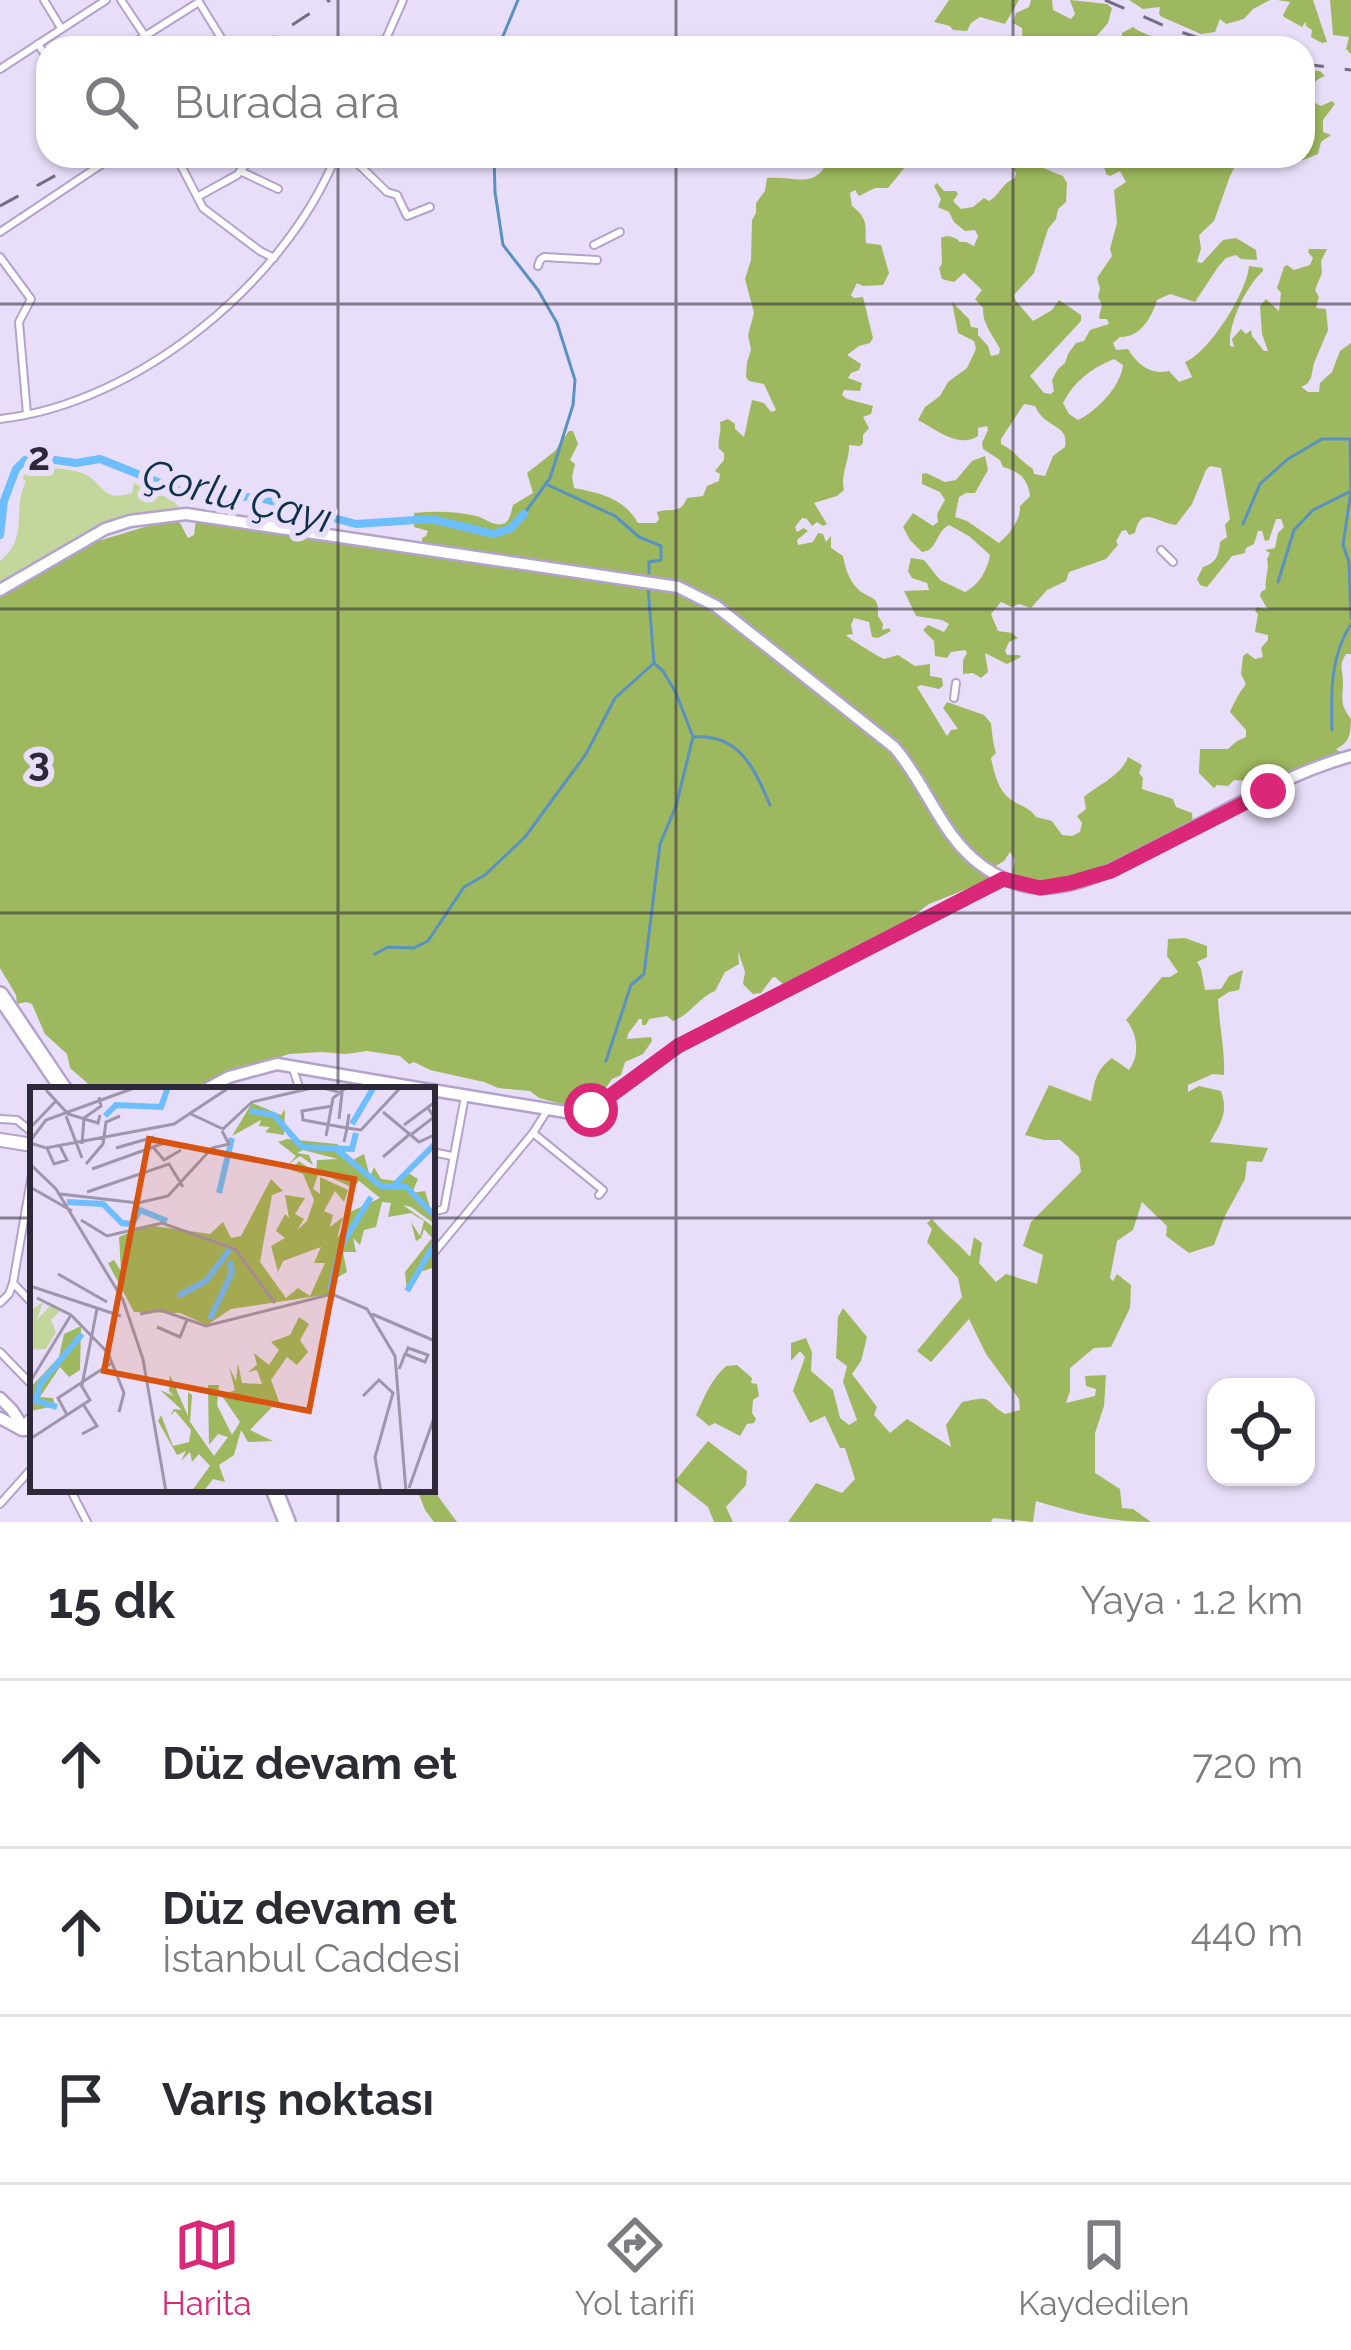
<!DOCTYPE html>
<html lang="tr">
<head>
<meta charset="utf-8">
<style>
  body { margin:0; font-family:Raleway,sans-serif; background:#f2f2f3; color:#2b2b33 }
  .controls { position:absolute; right:36px; bottom:36px; display:grid; overflow:hidden; border-radius:24px; box-shadow:0 3px 9px #0004 }
  .controls button { width:108px; height:108px; display:grid; place-items:center; padding:0; border:0; border-bottom:3px solid #e1e1e2; background:#fff; color:#2b2b33; font:60px sans-serif }
  .stop { position:absolute; width:36px; height:36px; margin:-27px; border:9px solid #db2777; border-radius:50%; background:#fff }
  .stop.end { background:#db2777; border-color:#fff; box-shadow:0 3px 12px #0008 }
  .list { margin:0; padding:0; list-style:none }
  h2 { display:flex; justify-content:space-between; align-items:center; height:156px; margin:0; padding:0 48px; font-size:51px }
  h2 small { font-size:39px; font-weight:400; color:#7c7c81 }
  .list li { display:grid; grid-template-columns:78px 1fr auto; gap:36px; align-items:center; box-sizing:border-box; height:168px; padding:0 48px; border-top:3px solid #e1e1e2 }
  .list b { display:block; font-size:45px; white-space:nowrap }
  .list p { margin:0; font-size:39px; white-space:nowrap; color:#7c7c81 }
  .list em { font-size:39px; font-style:normal; color:#7c7c81 }
  .icon { flex:none; width:66px; height:66px; fill:none; stroke:currentColor; stroke-width:2; stroke-linecap:round; stroke-linejoin:round }
  .map { position:relative; flex:none; width:1351px; height:1522px; overflow:hidden }
  .search { position:absolute; background:#fff; box-shadow:0 3px 9px #0004; left:36px; right:36px; top:36px; height:132px; display:flex; align-items:center; gap:30px; box-sizing:border-box; padding:0 42px; border-radius:36px; color:#7c7c81; font-size:45px }
  .sheet { height:660px; background:#fff }
  nav { display:flex; justify-content:space-around; align-items:center; box-sizing:border-box; height:168px; border-top:3px solid #e1e1e2; background:#fff; font-size:33px; color:#7c7c81 }
  nav a { display:grid; justify-items:center; gap:6px }
  nav .on { color:#db2777 }
  .map>svg:first-child { display:block }
</style>
</head>
<body>
<div class="map">
<svg width="1351" height="1522" viewBox="0 0 1351 1522">
  <rect width="100%" height="100%" fill="#e9def9"/>
  <path fill="#c3d79d" d="M32,466C48,468 67,468 82,473C106,483 100,503 132,493L134,483L173,500L181,510C107,513 61,546 0,582V561C30,537 11,511 26,481L22,478Z"/>
  <g fill="#9db85e" fill-rule="evenodd">
    <polygon points="949,0 1019,0 1005,24 980,17 971,23 967,31 953,30 950,26 934,22"/>
    <polygon points="1031,0 1052,0 1053,10 1071,19 1075,14 1070,0 1107,4 1112,8 1108,23 1094,39 1095,48 1023,48 1022,28 1013,23 1016,13 1029,7"/>
    <polygon points="1129,0 1270,0 1253,9 1244,19 1226,24 1220,19 1215,32 1201,34 1162,17 1159,14 1160,7 1143,9"/>
    <polygon points="1277,0 1313,0 1327,42 1322,43 1311,37 1312,30 1306,26 1306,21 1302,27 1284,17 1283,15 1290,2"/>
    <polygon points="1330,0 1351,0 1351,54 1346,49 1349,37 1333,35"/>
    <path d="M1133,27C1151,41 1180,39 1203,48H1143L1134,41L1122,39V33Z"/>
    <path d="M1303,70L1320,71L1325,76C1311,81 1310,89 1313,102L1321,106L1332,101L1335,104L1323,120V132L1331,135L1321,142L1318,154L1303,160L1295,156H1303Z"/>
    <path d="M829,156C840,156 848,162 860,164L870,156H876L880,166L896,163L897,156L910,161L888,188H875L859,196L855,190L850,193L852,206C869,219 865,226 866,243L881,245L889,273L883,285L863,286L857,283L851,295L854,298L863,297L873,338L870,343L859,346L847,355L861,364L859,370L851,373L848,378L862,383L860,391L844,390L842,395L847,399L873,406L871,414L863,417L869,428L863,435V443L860,446L849,445C850,459 840,475 844,490L837,496L814,503L827,524L823,526L817,522L812,526L807,519L802,518L795,527L797,532L804,528L808,531L797,540L798,545L813,542L818,533L823,534L826,542L831,536V548L843,556C845,569 851,586 863,593C876,601 878,597 878,616L883,624L882,630L889,628L891,631L878,638L872,637L869,622L854,618L851,625L853,634L846,635C849,639 876,655 884,659L898,655L915,666L930,664V676L942,678L943,686L939,689L921,685L917,687L947,736L951,730L958,729L943,708L947,702L984,715L991,723C992,733 993,744 996,753L991,758C994,772 998,790 1010,799C1021,807 1028,806 1036,817L1052,821L1062,835L1072,836L1080,832L1082,823L1077,816L1086,809L1084,797C1099,784 1121,776 1128,757L1142,765L1139,773L1143,778L1142,789L1173,799L1176,807L1192,813L1193,826C1153,846 1053,905 1012,873L1015,860L1010,852L1004,861L992,868L989,880L929,904L894,930L784,985L775,977L772,978L761,993L753,994L743,984L745,972L738,951L739,964L725,972L715,991C698,998 690,1015 673,1021L667,1016L649,1019L646,1025H642V1019H639L628,1034L627,1039L651,1037L652,1041L643,1054L625,1062L621,1075L612,1079L598,1099L573,1107L539,1098L530,1091L498,1088L484,1082L430,1070L414,1062L409,1064L400,1056L367,1051L346,1054L321,1052L289,1054L183,1090L93,1088L70,1068L67,1054L45,1034L32,1004L26,1002L17,1004L16,995L0,968V597L95,542L171,519L180,523L188,538L194,535L196,520L433,549L431,545L422,544V538L426,536L428,531L414,527V513C435,511 455,511 476,516C485,518 495,528 505,523C511,519 511,511 513,505L533,493L527,473L555,451L569,431H573L578,444L570,460L575,464L572,477L574,488C600,493 624,498 638,523H656L659,519L657,512C670,507 680,516 687,498L703,496L707,486L719,481L720,474L715,471L724,460V453L719,449C717,440 722,432 720,422L728,419L735,424V429L744,437L752,400L764,403L771,412L776,410L764,384L749,381L746,377L747,362L751,350L748,335L754,313L745,279L751,260L752,220L756,213V203L765,191L767,178C797,176 818,191 829,156Z"/>
    <path d="M1106,156H1237L1239,159L1230,176L1214,221L1199,235L1201,249L1197,262L1202,263L1223,240L1236,238L1256,250L1257,260L1241,259L1236,255L1226,258L1218,267L1195,302L1170,294L1157,300C1152,317 1140,338 1120,337L1113,343L1116,350L1128,349C1138,365 1150,375 1169,371L1179,382L1192,377L1185,362C1209,353 1247,292 1249,266L1263,268V271C1246,286 1228,324 1230,346L1234,347L1232,339L1241,329L1246,334L1251,330L1252,336L1264,351H1268L1262,334L1260,306L1266,299L1279,311L1281,293L1277,288L1284,267L1287,265L1294,270L1310,265L1313,258L1308,252L1309,249H1327L1321,261L1322,273L1315,290L1319,297L1316,308L1326,309L1328,330L1314,363L1311,378L1307,384L1301,387L1308,392H1319L1320,383L1332,372L1340,351L1351,343V654H1346C1338,667 1343,669 1343,682C1343,699 1339,704 1351,719C1350,733 1351,742 1336,749L1343,754L1270,784L1267,777L1263,775L1248,781L1234,780L1228,786L1217,785L1214,788L1199,773L1200,749H1228L1237,741L1246,737V730L1230,712C1234,702 1239,693 1246,684L1241,674L1243,656L1247,653L1255,659L1263,657L1261,648L1268,640V635L1255,632L1258,614L1255,611L1257,607L1268,610L1260,596L1261,592L1266,589C1264,578 1270,570 1267,559L1270,553L1265,550L1275,548L1278,533L1284,527L1281,519H1276L1269,540L1265,541L1262,531H1258L1254,544L1246,548L1245,553L1232,556L1207,587L1200,585L1197,579L1203,567C1216,563 1219,555 1220,542L1227,537L1225,525L1230,519L1221,468L1210,466L1206,470L1192,504L1176,525C1157,523 1141,504 1135,533L1129,535L1126,530L1122,531L1116,541L1118,545L1106,559L1069,572L1066,581L1047,590L1031,608L1019,604L1012,607L1001,602L991,614L998,631L1012,633L1018,638L1009,642L1005,651L1007,655H1019L1021,657L1007,664L985,653L988,672L981,678L973,673L963,674V660L967,653L965,650L951,652L947,658L935,656L934,641L923,630L928,625L944,632L949,624L942,620L916,616L904,591L929,590L927,583L912,578L908,571L911,558L924,560L940,580L965,592C979,585 988,569 990,555L969,536L949,525C935,532 938,551 922,552L910,540L903,527L913,513L933,526L938,522L937,514L945,500L940,492L922,484V474L926,473L945,482L956,480L972,461L985,456L988,470L975,493H966L959,497L955,517L967,521L999,543C1009,535 1021,520 1020,506L1030,496C1028,479 1019,471 1003,467L1000,460L983,449L982,443L988,430L987,426L978,428V436C959,449 935,429 918,420L925,407L940,396L948,382L967,368L976,349L974,341L958,333L952,302L969,319L971,327L978,328V335L988,346L991,356L999,354L1000,349C993,335 982,324 983,308L975,299L982,290L964,273L954,282L942,279L939,268L942,264L941,238C947,234 956,237 960,242H966L974,246L978,236L975,230L965,231L954,222L949,212L938,207L941,199L934,186L937,183L944,191H956L958,194L953,201L961,209L973,207L984,198L989,201C1000,195 1001,184 1015,178L1016,173L1012,167L1019,158C1035,163 1046,170 1063,176L1067,183L1066,202L1058,209L1056,219L1048,229L1034,273L1014,295L1016,301L1033,321L1052,310L1059,300L1081,315V321L1030,376L1044,393L1051,394L1054,391L1052,380L1058,369L1065,363L1068,354L1076,343L1084,341L1090,330L1109,324L1107,319H1100L1099,317L1102,305L1098,297L1100,288L1097,278L1112,256L1110,249L1117,223L1114,190L1126,182L1120,171L1110,176L1106,174L1103,163L1106,160ZM1114,359L1123,365C1121,386 1097,411 1078,420L1069,414L1063,403C1074,381 1092,368 1114,359ZM1024,404L1035,406C1046,430 1069,423 1065,447L1053,456L1045,476L1034,474L1033,469C1020,461 1014,450 1001,444V439Z"/>
    <path d="M1185,938L1207,946V957L1197,962L1201,969L1205,990L1221,989L1229,976L1243,970L1239,990L1229,992L1218,999C1219,1025 1225,1049 1224,1075L1213,1074L1188,1085V1092L1199,1086L1221,1091C1229,1113 1220,1124 1210,1142L1268,1148L1262,1162L1247,1161L1245,1179L1225,1216L1214,1245L1189,1253L1166,1236L1167,1226L1142,1202L1133,1230L1117,1241L1110,1278L1113,1281L1117,1274L1131,1285L1130,1308L1111,1347L1094,1348L1070,1368V1391L1066,1403L1095,1396L1096,1389L1086,1386L1085,1376L1106,1375L1104,1406L1095,1433V1473L1120,1489L1122,1508L1133,1509L1151,1522C1111,1522 1074,1513 1036,1501L1033,1522L993,1518L991,1522H788L816,1483L842,1493L855,1479L845,1448H840L825,1416L810,1423L793,1391L805,1357L800,1351L791,1361V1343L806,1338L812,1352L811,1371L833,1390L840,1418L849,1425L857,1420L843,1382L847,1366L836,1358L838,1317L843,1308L867,1337L861,1361L852,1374L877,1407L874,1415L890,1433L907,1419L951,1447L946,1425L962,1402C994,1395 982,1399 1005,1414L1020,1410L1019,1399L986,1354L969,1319L931,1362L917,1351L962,1297L958,1278L927,1242L932,1229L927,1223L932,1219C944,1234 958,1242 970,1257L974,1237L982,1243L979,1263L996,1282L1006,1274L1037,1284L1043,1255L1023,1246L1031,1222L1081,1172L1079,1157L1060,1140H1044L1025,1135L1049,1085L1091,1101C1095,1081 1095,1071 1112,1058L1129,1070C1140,1055 1138,1034 1126,1020L1162,977H1170L1178,972L1167,956L1168,939Z"/>
    <path d="M737,1365L752,1378L751,1383L757,1384L759,1396L753,1400L752,1413L756,1419L754,1423L747,1424L740,1436L715,1423L709,1426L696,1415C705,1396 710,1381 726,1366Z"/>
    <polygon points="708,1441 747,1471 746,1485 726,1507 733,1522 714,1522 708,1507 675,1481"/>
    <polygon points="432,1488 457,1522 434,1522 425,1510 417,1489"/>
  </g>
  <g fill="none" stroke-linecap="round" stroke-linejoin="round">
    <g stroke="#5a91c3" stroke-width="3">
      <polyline points="498,48 518,0"/>
      <polyline points="494,156 495,192 503,245 538,290 557,323 575,380 573,405 550,478 524,514"/>
      <polyline points="1350,439 1351,491 1343,545 1349,562 1351,619"/>
      <polyline points="548,485 615,516 639,537 661,546 661,560 649,562 649,573"/>
      <polyline points="1243,524 1260,484 1288,459 1322,439 1348,439"/>
      <polyline points="1278,582 1294,530 1313,510 1351,491"/>
      <path d="M1332,730C1331,692 1330,657 1351,624"/>
      <path d="M694,737C740,734 754,768 770,805"/>
      <polyline points="375,954 388,947 414,948 428,941 464,887 485,875 525,837 586,754 615,698 654,663 648,587"/>
      <polyline points="606,1061 631,985 644,974 660,844 676,806 693,737 676,693 663,671 655,664"/>
    </g>
    <polyline stroke="#6cbefe" stroke-width="8" points="0,535 4,501 16,469 25,460 34,457 76,463 100,459 183,492 260,498 356,524 431,519 494,534 511,528 524,514"/>
    <g stroke="#b4a2cd" stroke-width="10">
      <g id="street">
        <polyline points="44,0 61,28"/>
        <polyline points="121,0 145,36"/>
        <polyline points="38,44 48,59"/>
        <polyline points="126,48 199,2 223,41 219,48"/>
        <polyline points="382,48 403,0"/>
        <polyline points="0,69 106,0"/>
        <polyline points="176,156 203,208 260,251 274,258"/>
        <polyline points="350,156 387,192 397,195 407,216 430,207"/>
        <polyline points="240,171 278,189"/>
        <polyline points="199,196 237,175 253,156"/>
        <polyline points="0,232 114,156"/>
        <polyline points="594,245 620,232"/>
        <polyline points="0,257 31,299 19,322 27,414"/>
        <polyline points="538,266 540,260 544,257 597,260"/>
        <path d="M0,419C137,404 285,282 336,156"/>
        <polyline points="1161,550 1173,562"/>
        <polyline points="954,698 956,683"/>
        <polyline points="293,1069 300,1090"/>
        <polyline points="0,1119 17,1120 33,1133"/>
        <polyline points="533,1133 603,1190 599,1195"/>
        <polyline points="432,1152 452,1156"/>
        <polyline points="432,1212 444,1209 465,1096"/>
        <polyline points="432,1255 533,1133 548,1109"/>
        <polyline points="13,1283 33,1304"/>
        <polyline points="0,1303 9,1294 13,1283 33,1168"/>
        <polyline points="0,1352 33,1386"/>
        <polyline points="22,1425 33,1414"/>
        <polyline points="70,1489 87,1522"/>
        <polyline points="0,1504 33,1467"/>
      </g>
    </g>
    <g stroke="#b4a2cd" stroke-width="15">
      <g id="secondary">
        <path d="M0,590L105,529L130,521L186,514L678,587L716,606L894,747C926,783 941,836 981,865C997,877 1019,887 1040,888C1083,889 1131,860 1168,841C1225,811 1289,773 1351,756"/>
        <polyline points="205,1090 229,1077 277,1064 430,1090"/>
        <polyline points="432,1090 572,1113 591,1110 678,1046 1003,879"/>
        <polyline points="0,1398 12,1410 25,1430"/>
        <polyline points="0,1418 22,1430"/>
      </g>
    </g>
    <g stroke="#b4a2cd" stroke-width="16">
      <polyline id="primary" points="0,1140 33,1145"/>
    </g>
    <g stroke="#b4a2cd" stroke-width="20">
      <g id="highway">
        <polyline points="0,995 64,1090"/>
        <polyline points="274,1489 287,1522"/>
      </g>
    </g>
    <use href="#street" stroke="#fff" stroke-width="6"/>
    <use href="#secondary" stroke="#fff" stroke-width="10"/>
    <use href="#primary" stroke="#fff" stroke-width="12"/>
    <use href="#highway" stroke="#fff" stroke-width="15"/>
    <g stroke="#746c80" stroke-width="3" stroke-dasharray="21 21" stroke-linecap="butt">
      <polyline points="1105,0 1172,29 1229,48"/>
      <polyline points="257,48 330,0"/>
      <polyline points="1303,64 1351,70"/>
      <polyline points="0,206 91,156"/>
    </g>
  </g>
  <g fill="none" stroke-linecap="round" stroke-linejoin="round">
    <polyline stroke="#db2777" stroke-width="15" points="591,1110 678,1046 1003,879 1040,888 1070,883 1111,871 1268,791"/>
  </g>
  <path fill="none" stroke="#2f2839" stroke-width="3" stroke-opacity="0.55" d="M338,0V48M676,0V48M1013,0V48M338,156V1090M676,156V1522M1013,156V1522M0,304H1351M0,609H1351M0,913H1351M0,1218H33M432,1218H1351M338,1489V1522"/>
  <g text-anchor="middle" dominant-baseline="central" stroke-width="12" stroke-linejoin="round" paint-order="stroke">
    <g font-size="42" font-style="italic" fill="#0d314a" stroke="#e9def9">
      <text transform="translate(237 496) rotate(14)">Çorlu Çayı</text>
    </g>
  </g>
  <g transform="translate(30 1087)">
    <rect width="405" height="405" fill="#e9def9"/>
    <path d="M13,215L7,233L22,217L31,223L21,233L26,245L16,262L0,263V224Z" fill="#c3d79d"/>
    <path d="M222,16L251,28L255,22L254,48L235,45L240,40L229,39L231,33L202,49ZM257,52L307,57L323,73L334,67L340,90L344,80L351,92L366,94L375,84L388,92L382,106L395,104L405,137L381,120L373,118L405,141V180L390,185L377,205L375,185L402,151L394,142L391,151L386,154L381,135L390,149L394,134L381,126L358,130L361,116L352,115L346,140L334,143L330,158L323,151L326,165H313L317,185L303,193L301,207L201,222L177,238L150,226L104,225L78,176L84,173L91,184L89,150L117,138L180,147L193,135L201,151L211,149L241,92L253,104L242,108L230,175L256,211L268,201L280,209L295,176H284L291,160L253,174L248,185L241,159L255,151L246,144L255,127L259,131L255,108L275,111L265,127L274,132L267,143L277,134L284,113L273,87L261,83L269,74L286,86L287,73L308,72L273,63L267,66L279,68L283,78L270,69L259,77L266,69L248,55ZM289,85L323,101L329,94L350,111L316,127V139L307,151L313,130L300,140L303,128L294,124L305,104L314,115L318,103L290,90V107L283,102ZM269,230L279,237L270,253L278,265L267,278L257,270L241,293L251,320L233,312L223,316L242,320L220,343L243,354L218,355L211,343L204,368L189,378L195,395L183,392L173,405H161L180,379L169,367L162,375L160,365L151,374L156,364L147,368L128,334L131,328L143,359L159,355L161,343L145,324L140,329L144,322L152,323L130,303L144,309L139,304L140,288L158,329V305L162,308L160,335L184,369L198,350L188,347L179,358L178,298H189L187,318L202,348L210,335L192,309L205,303L199,280L206,294L208,276L212,296L232,297L227,283L218,285L227,278L224,266L239,278L249,263L241,255L260,248ZM51,239L50,283L39,290L30,280L10,310L23,311L25,319L0,324V301L29,270L34,247Z" fill="#9db85e" fill-rule="evenodd"/>
    <path fill="none" stroke="#6cbefe" stroke-width="6" d="M220,24L244,28L272,60L322,62L326,46M75,29L86,18L131,20L138,0M322,37L344,0M306,62L351,99L376,100L405,129M365,97L405,57M189,106L202,51M37,115L73,117L92,136L102,137L110,123L137,134M300,203L311,159L341,110M377,204L405,156M148,209L176,194L200,162M180,232L202,185L200,174M27,320L6,314L10,297L52,247"/>
    <path fill="none" stroke="#9f95ac" stroke-width="3" d="M290,0L312,6L309,32M16,3L38,27L68,36L70,28M302,19L272,24L273,33L317,41L314,55M353,25L389,55L404,48M161,27L193,42L222,15L286,0M319,27L317,41L331,43L371,0M36,29L52,71M374,38L405,15M0,41L26,14M382,47L404,30L398,21M296,49L303,11L317,0M0,54L16,33L107,0M0,56L16,61L144,37L200,0M52,57L54,31L71,19L69,10M123,60L134,73L151,63M17,61L24,77L37,73L30,59M86,61L124,50M353,70L381,46M0,77L26,102L93,213L113,272L136,405M56,77L73,57L76,35L90,29M62,82L137,55M0,100L42,124M57,105L139,77L153,100M30,107L108,116L138,109L182,61L199,57L192,44M51,133L77,149L132,136L205,162L245,216M28,187L77,215M0,199L91,229M7,211L41,228L78,266L94,306L89,325M110,227L130,223L176,239L302,207L337,222L365,269L376,405M342,227L405,254M127,240L150,250L157,233M369,282L372,275L375,267L376,266L378,261L398,268L395,275L375,267M0,295L41,228M52,298L67,222M333,309L349,293L363,306L345,370L351,405M37,328L28,311L83,275M52,347L67,339L53,317M0,352L60,313L51,298M379,401L405,328"/>
    <path fill="#d65410" fill-opacity="0.15" stroke="#d65410" stroke-width="6" d="M119,52L324,92L279,324L74,284Z"/>
    <rect width="405" height="405" fill="none" stroke="#2f2839" stroke-width="6"/>
  </g>
  <g font-size="39" text-anchor="middle" font-weight="bold" fill="#2f2839" stroke="#e9def9" stroke-width="12" stroke-linejoin="round" paint-order="stroke">
    <text x="39" y="470">2</text>
    <text x="39" y="775">3</text>
  </g>
</svg>
<div class="controls">
<button><svg class="icon" aria-label="locate" viewBox="0 0 24 24"><circle cx="12" cy="12" r="6"/><path d="M12 2v4M12 18v4M2 12h4M18 12h4"/></svg></button>
</div>
<div class="stop" style="left:591px;top:1110px"></div>
<div class="stop end" style="left:1268px;top:791px"></div>
<div class="search"><svg class="icon" aria-label="search" viewBox="0 0 24 24"><circle cx="10" cy="10" r="6"/><path d="M15 15l6 6"/></svg>Burada ara</div>
</div>
<section class="sheet">
<h2>15 dk<small>Yaya · 1.2 km</small></h2>
<ul class="list">
<li><svg class="icon" aria-label="ahead" viewBox="0 0 24 24"><path d="M12 20V5M6 11l6-6 6 6"/></svg><div><b>Düz devam et</b></div><em>720 m</em></li>
<li><svg class="icon" aria-label="ahead" viewBox="0 0 24 24"><path d="M12 20V5M6 11l6-6 6 6"/></svg><div><b>Düz devam et</b><p>İstanbul Caddesi</p></div><em>440 m</em></li>
<li><svg class="icon" aria-label="arrive" viewBox="0 0 24 24"><path d="M6 21V4h12l-3 4 3 4H6"/></svg><div><b>Varış noktası</b></div></li>
</ul>
</section>
<nav>
<a class="on"><svg class="icon" aria-label="map" viewBox="0 0 24 24"><path d="M3 6l6-2 6 2 6-2v14l-6 2-6-2-6 2zM9 4v14M15 6v14"/></svg>Harita</a>
<a><svg class="icon" aria-label="directions" viewBox="0 0 24 24"><path d="M12 3l9 9-9 9-9-9zM9 14v-3h6M13 9l2 2-2 2"/></svg>Yol tarifi</a>
<a><svg class="icon" aria-label="saved" viewBox="0 0 24 24"><path d="M7 4h10v16l-5-4-5 4z"/></svg>Kaydedilen</a>
</nav>
</body>
</html>
